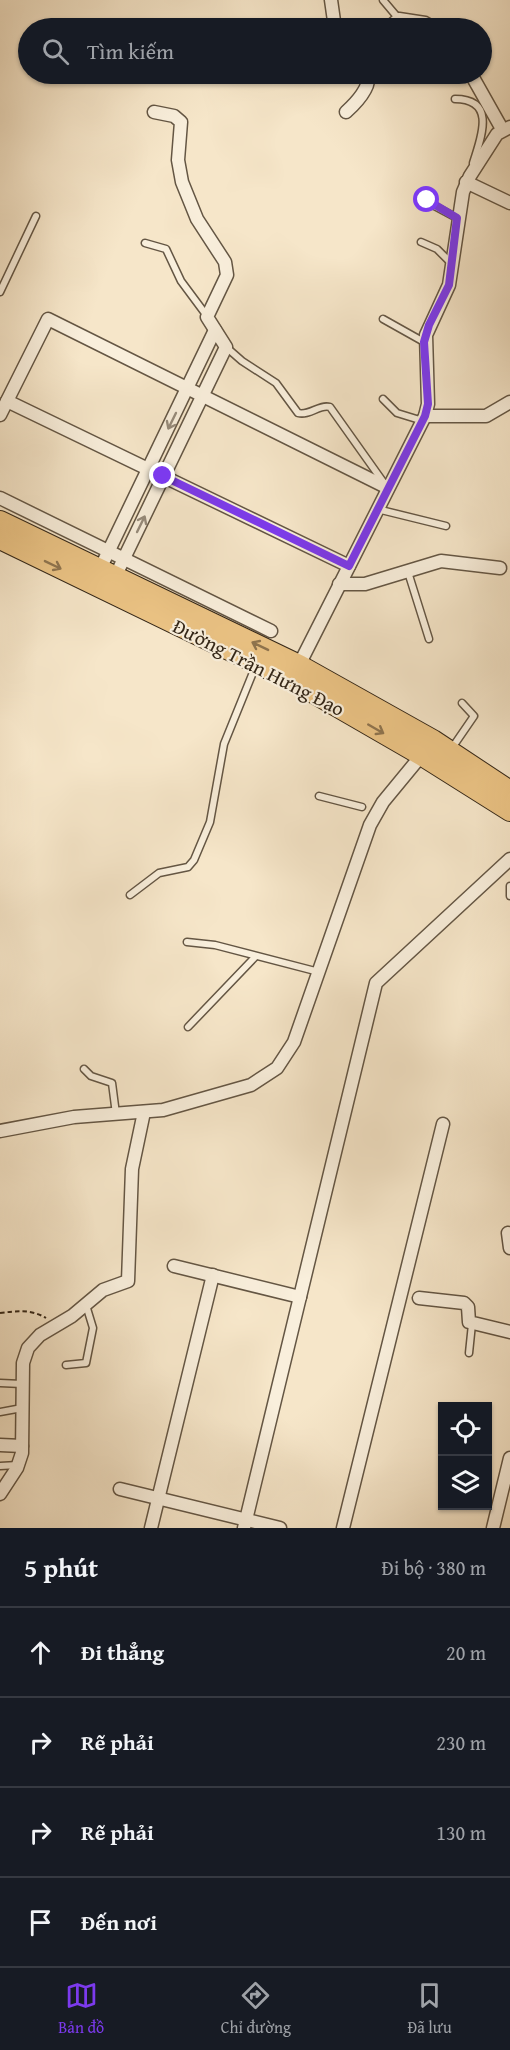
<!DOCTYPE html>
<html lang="vi">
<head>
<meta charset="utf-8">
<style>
  body { margin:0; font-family:"Gentium Book Plus",serif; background:#20242c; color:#f1f3f6 }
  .controls { position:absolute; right:18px; bottom:18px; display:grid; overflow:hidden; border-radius:0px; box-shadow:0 2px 4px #0004 }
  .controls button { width:54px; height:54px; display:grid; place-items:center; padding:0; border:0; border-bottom:2px solid #363941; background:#171b24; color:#f1f3f6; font:30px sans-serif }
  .stop { position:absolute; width:18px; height:18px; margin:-14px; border:4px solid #7c3aed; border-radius:50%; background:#fff }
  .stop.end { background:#7c3aed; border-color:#fff; box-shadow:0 2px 6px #0008 }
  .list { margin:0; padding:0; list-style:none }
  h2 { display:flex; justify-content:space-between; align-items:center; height:78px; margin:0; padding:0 24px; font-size:26px }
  h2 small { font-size:20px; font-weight:400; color:#9ea1a6 }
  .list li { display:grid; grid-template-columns:39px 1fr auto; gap:18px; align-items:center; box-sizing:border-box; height:90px; padding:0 24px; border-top:2px solid #363941 }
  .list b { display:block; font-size:22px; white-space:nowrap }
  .list em { font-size:20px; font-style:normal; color:#9ea1a6 }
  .icon { flex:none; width:33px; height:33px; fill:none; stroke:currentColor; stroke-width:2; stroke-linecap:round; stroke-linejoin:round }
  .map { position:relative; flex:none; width:510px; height:1528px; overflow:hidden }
  .search { position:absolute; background:#171b24; box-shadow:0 2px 4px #0004; left:18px; right:18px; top:18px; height:66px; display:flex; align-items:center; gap:15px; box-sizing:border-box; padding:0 21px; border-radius:33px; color:#9ea1a6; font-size:22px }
  .sheet { height:438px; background:#171b24 }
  nav { display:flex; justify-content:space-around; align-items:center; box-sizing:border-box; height:84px; border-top:2px solid #363941; background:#171b24; font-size:16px; color:#9ea1a6 }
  nav a { display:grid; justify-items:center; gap:3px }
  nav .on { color:#7c3aed }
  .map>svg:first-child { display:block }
</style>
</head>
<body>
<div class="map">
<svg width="510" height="1528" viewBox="0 0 510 1528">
  <rect width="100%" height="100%" fill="#f6e6c9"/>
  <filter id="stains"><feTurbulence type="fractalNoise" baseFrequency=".00333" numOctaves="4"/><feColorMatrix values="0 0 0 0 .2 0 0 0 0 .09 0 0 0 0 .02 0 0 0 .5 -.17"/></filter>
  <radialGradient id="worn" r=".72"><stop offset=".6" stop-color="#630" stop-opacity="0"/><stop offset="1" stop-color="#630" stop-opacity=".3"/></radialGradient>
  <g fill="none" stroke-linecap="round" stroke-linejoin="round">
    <g stroke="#645644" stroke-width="9">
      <g id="service">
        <polyline points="383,0 399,19"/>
        <path d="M455,99C498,99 480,140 473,163"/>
        <polyline points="428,193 429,203 457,218"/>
        <polyline points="421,242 437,249 452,264"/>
        <polyline points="145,243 166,249 181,281 207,316"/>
        <polyline points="0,292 36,216"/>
        <polyline points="383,319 424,342"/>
        <path d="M226,347L242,361L276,383L298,413C310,416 319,404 330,407L384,483"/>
        <polyline points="383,399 397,413 423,421"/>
        <polyline points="377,509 446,526"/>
        <polyline points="408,572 429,639"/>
        <polyline points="452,748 474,716 462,703"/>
        <polyline points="319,796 362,807"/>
        <polyline points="510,886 510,896"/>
        <polyline points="130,895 159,873 188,867 194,860 210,822 224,744 256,665"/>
        <polyline points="187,942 215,945 319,972"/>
        <polyline points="188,1027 255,957"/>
        <polyline points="84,1069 91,1076 112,1083 116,1114"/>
        <polyline points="469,1353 472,1324"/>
        <polyline points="66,1365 86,1363 93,1328 86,1305"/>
        <polyline points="0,1383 22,1384"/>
        <polyline points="0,1412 22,1408"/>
        <polyline points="0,1466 18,1465"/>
      </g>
    </g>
    <g stroke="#645644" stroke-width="15">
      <g id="minor">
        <polyline points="331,0 335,28"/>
        <polyline points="388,28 399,19 425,23 434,28"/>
        <polyline points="471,74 502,129"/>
        <path d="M346,112C356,103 371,87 368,74"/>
        <polyline points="466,182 510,203"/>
        <polyline points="7,401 349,566"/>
        <polyline points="0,415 48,319 388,488"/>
        <polyline points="425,416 486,416 510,402"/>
        <polyline points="0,498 271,631"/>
        <polyline points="100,569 215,330"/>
        <polyline points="115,577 226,347 207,317 227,275 225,262 197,219 182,182 178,160 181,122 174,116 154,112"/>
        <polyline points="339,584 365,584 441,561 500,568"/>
        <polyline points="299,665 425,416 428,404 426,335 449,285 463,192 470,176 497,134 510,127"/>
        <polyline points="0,1131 74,1117 163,1110 251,1085 277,1068 294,1042 370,825 383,802 425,751"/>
        <polyline points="508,1233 510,1248"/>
        <polyline points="174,1266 300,1297"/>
        <polyline points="419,1298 464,1303 468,1307 469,1322 510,1332"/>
        <polyline points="0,1445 22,1446"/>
        <polyline points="120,1489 280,1528"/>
        <polyline points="0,1494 17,1468 22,1453 23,1363 28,1348 40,1335 72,1316 103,1290 128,1281 132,1169 144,1112"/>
        <polyline points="151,1528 213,1275"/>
        <polyline points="244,1528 376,983 510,859"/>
        <polyline points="343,1528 443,1124"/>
        <polyline points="493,1528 510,1458"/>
      </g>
    </g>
    <g stroke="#332617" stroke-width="22">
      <g id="trunk">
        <polyline points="0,521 299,665 433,740 510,791"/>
        <polyline points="0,539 291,680 421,755 510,811"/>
      </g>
    </g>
    <path stroke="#332617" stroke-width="2" stroke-dasharray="4.5 3" stroke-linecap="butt" d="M0,1313C17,1311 31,1309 46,1318"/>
    <use href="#service" stroke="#f9efdc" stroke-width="6"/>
    <use href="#minor" stroke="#f9efdc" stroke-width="12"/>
    <use href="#trunk" stroke="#ebc384" stroke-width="20"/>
  </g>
  <defs><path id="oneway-shaft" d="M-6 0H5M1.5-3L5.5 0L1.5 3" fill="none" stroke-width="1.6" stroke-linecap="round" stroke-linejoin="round" transform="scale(1.5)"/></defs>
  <g stroke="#968a7a">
    <use href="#oneway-shaft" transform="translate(172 421) rotate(116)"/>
    <use href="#oneway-shaft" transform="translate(141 524) rotate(-64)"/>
  </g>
  <g stroke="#8f744e">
    <use href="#oneway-shaft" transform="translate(53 565) rotate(26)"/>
    <use href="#oneway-shaft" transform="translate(260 646) rotate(-154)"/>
    <use href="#oneway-shaft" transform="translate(376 729) rotate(30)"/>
  </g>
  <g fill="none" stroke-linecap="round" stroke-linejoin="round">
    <polyline stroke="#7c3aed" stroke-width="8" points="163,476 349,566 425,416 428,404 424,342 429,325 449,285 457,218 427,200"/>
  </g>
  <g text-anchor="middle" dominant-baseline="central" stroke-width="4.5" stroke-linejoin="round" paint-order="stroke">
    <g font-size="20" fill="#332617" stroke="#f9efdc">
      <text transform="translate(259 667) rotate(27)">Đường Trần Hưng Đạo</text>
    </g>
  </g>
  <rect width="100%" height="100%" filter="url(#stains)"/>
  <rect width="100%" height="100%" fill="url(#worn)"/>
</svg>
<div class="controls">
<button><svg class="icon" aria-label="locate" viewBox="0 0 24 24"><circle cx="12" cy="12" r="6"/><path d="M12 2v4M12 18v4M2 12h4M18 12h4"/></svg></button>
<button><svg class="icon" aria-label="layers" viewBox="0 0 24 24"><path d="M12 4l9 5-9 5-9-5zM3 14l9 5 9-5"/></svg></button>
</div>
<div class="stop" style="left:427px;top:200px"></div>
<div class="stop end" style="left:163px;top:476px"></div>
<div class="search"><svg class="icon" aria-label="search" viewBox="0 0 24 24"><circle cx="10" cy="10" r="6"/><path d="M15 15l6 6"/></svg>Tìm kiếm</div>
</div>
<section class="sheet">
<h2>5 phút<small>Đi bộ · 380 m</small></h2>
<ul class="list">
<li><svg class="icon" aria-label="ahead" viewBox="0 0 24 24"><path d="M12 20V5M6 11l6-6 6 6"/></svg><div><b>Đi thẳng</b></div><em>20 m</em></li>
<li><svg class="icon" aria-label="right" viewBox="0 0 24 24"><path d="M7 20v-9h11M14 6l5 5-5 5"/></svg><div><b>Rẽ phải</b></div><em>230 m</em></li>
<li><svg class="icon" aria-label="right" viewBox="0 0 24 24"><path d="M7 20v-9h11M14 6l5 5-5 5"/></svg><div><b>Rẽ phải</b></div><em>130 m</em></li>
<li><svg class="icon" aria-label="arrive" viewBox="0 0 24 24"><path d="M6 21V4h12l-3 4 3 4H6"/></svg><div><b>Đến nơi</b></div></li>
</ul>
</section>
<nav>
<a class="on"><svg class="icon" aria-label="map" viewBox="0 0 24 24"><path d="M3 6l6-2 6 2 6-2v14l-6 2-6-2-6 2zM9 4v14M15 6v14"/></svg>Bản đồ</a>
<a><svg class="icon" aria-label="directions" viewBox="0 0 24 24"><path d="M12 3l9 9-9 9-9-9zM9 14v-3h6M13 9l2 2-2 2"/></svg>Chỉ đường</a>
<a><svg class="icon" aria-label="saved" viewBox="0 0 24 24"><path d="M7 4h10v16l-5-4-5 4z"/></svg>Đã lưu</a>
</nav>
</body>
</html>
